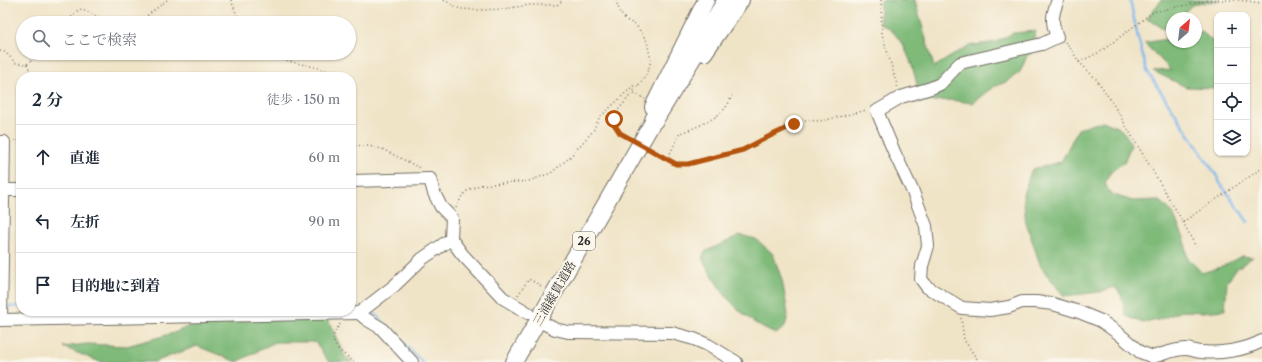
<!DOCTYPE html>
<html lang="ja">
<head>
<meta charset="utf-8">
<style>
  body { margin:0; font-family:"Libre Caslon Text","Noto Serif JP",serif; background:#f2f2f3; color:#1f2937 }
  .controls { position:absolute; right:12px; top:12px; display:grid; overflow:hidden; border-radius:8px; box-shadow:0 1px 3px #0004 }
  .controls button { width:36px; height:36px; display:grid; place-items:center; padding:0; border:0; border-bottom:1px solid #e0e1e3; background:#fff; color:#1f2937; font:20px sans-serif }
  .compass { position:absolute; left:1166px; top:12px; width:36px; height:36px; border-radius:50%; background:#fff; box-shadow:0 1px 3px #0004; rotate:28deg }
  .stop { position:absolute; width:12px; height:12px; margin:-9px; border:3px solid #b45309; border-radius:50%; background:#fff }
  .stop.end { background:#b45309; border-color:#fff; box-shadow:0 1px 4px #0008 }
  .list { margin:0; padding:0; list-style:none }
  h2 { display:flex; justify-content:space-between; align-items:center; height:52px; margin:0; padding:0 16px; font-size:17px }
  h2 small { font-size:13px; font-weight:400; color:#747a83 }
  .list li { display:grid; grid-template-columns:26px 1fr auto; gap:12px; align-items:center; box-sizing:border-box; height:64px; padding:0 16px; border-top:1px solid #e0e1e3 }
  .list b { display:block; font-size:15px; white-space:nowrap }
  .list em { font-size:13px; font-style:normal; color:#747a83 }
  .icon { flex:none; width:22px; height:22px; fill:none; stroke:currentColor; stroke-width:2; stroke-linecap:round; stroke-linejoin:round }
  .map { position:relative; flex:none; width:1262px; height:362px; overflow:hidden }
  .search { position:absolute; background:#fff; box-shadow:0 1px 3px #0004; left:16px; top:16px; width:340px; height:44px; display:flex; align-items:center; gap:10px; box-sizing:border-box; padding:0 14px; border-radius:22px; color:#747a83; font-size:15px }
  .panel { position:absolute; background:#fff; box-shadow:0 1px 3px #0004; left:16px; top:72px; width:340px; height:244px; border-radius:16px }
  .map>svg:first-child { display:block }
</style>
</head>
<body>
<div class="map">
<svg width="1262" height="362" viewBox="0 0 1262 362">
  <rect width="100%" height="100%" fill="#fbf7ec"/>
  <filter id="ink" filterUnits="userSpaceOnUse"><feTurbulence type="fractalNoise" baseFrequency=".025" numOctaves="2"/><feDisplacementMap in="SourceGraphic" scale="8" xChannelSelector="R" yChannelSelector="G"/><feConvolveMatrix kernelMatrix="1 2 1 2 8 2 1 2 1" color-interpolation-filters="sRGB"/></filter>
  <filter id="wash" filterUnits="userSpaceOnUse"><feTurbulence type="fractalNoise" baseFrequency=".012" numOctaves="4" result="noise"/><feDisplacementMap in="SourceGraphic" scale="16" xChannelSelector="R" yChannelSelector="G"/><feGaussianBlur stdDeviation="0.9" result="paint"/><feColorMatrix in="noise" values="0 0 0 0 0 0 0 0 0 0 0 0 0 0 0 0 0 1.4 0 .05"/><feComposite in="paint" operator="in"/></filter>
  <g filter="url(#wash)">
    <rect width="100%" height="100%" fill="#f0e4c7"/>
    <g fill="#7fba79" stroke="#557252">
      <path d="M882,0H916L915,1L934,67L968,46L996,42L1013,33L1036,31L1030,55L1031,47L1020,72L1006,82L993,87L972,103L951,100L920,102C916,78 911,51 893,32C889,28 884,26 880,23V2Z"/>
      <polygon points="1161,0 1219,0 1192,5 1179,18 1172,18 1172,25 1167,30 1147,19"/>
      <polygon points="1201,31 1217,45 1217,88 1186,87 1153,71 1171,70 1144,43 1172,38 1172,42 1196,42 1196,33"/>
      <path d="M1103,121C1119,128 1124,128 1131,145L1124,162L1111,172L1105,183L1110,194L1133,201L1157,200L1164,204L1173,214L1185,240L1187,257L1202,273L1221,267L1242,256L1253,257L1236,269L1227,282L1225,310L1202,312L1182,311L1158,320L1143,323L1126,316L1121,295L1115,287L1100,292L1064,296L1041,267L1026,223L1023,194L1032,169L1061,162L1078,129Z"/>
      <path d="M740,235L756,239L773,254L782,280L788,314L785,327L776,334C758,328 737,310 725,295C716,284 709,270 702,258L705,252Z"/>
      <polygon points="297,315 327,318 346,358 353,362 329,362 315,342 275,342 237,362 197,346 154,362 100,362 63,347 87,344 127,346 174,333 200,321 247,321"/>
    </g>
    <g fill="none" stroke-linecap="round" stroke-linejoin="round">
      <g stroke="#7cb6ed" stroke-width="2.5">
        <polyline points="1130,0 1138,38 1147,71 1218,178 1220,183 1248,222"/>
        <polyline points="6,307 21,306"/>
        <polyline points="374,313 422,362"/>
      </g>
    </g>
  </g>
  <g filter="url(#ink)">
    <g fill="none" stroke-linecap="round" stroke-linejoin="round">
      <g stroke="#706c62" stroke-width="14">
        <g id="minor">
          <path d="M1058,0C1052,14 1051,22 1057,37L1042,44L960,63L940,84L931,88L901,97L877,111L895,154L913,192L926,226L928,246L922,266L921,279L927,287L962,308L990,310L1009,307L1022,302H1036L1053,304L1079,312L1101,321L1118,333L1140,352L1153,357C1163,354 1175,349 1186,349C1191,349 1196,352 1201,352C1221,354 1245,350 1262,341"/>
          <polyline points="0,142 4,142 1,320"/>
          <polyline points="351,181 430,179 434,193 441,207 452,218 451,239 462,254 503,298 528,313"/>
          <polyline points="4,190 21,190"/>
          <polyline points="359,313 366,319 381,328 412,362"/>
          <polyline points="0,320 359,313 394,286 422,259 451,239"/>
          <polyline points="545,324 555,329 568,332 672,333 694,339 708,345 736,362"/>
        </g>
      </g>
      <g stroke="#706c62" stroke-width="18">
        <g id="major">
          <polyline points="704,53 741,0"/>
          <polyline points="653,107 706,0"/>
          <polyline points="514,362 654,120"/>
        </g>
      </g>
      <g stroke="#706c62" stroke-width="20">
        <polyline id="highway" points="654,120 727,0"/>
      </g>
      <g stroke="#706c62" stroke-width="1.5" stroke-dasharray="1 3" stroke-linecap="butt">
        <polyline points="231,0 240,23"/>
        <polyline points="444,0 460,9 481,10 503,9 530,5 557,5 563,0"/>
        <polyline points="616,0 620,13 626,20 636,25 647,41 651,61 646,76 615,114 614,124 617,129 624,135"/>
        <polyline points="881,0 882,34 898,88"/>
        <polyline points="66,23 78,10 83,9 109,23"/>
        <polyline points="138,23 167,0"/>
        <polyline points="1065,42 1069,46 1079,62 1097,80 1110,99 1183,222 1196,247"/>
        <polyline points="0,51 5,52 16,63 27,64 42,53"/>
        <path d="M264,53C288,65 317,63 340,77"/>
        <polyline points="1079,62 1100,52 1153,12 1210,0 1240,0 1262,3"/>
        <polyline points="27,64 32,77"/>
        <polyline points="634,93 645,99"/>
        <polyline points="14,141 21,141"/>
        <polyline points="351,145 369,146 382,149 420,168"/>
        <path d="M663,158L667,160L680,133C693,129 719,118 726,107C729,104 730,99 732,96"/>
        <polyline points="667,160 676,165 688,164 743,150 803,120 819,121 830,119 867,110"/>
        <polyline points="456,208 462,196 468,190 480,185 529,181 551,173 568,159 593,131 599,118 633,86 639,86"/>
        <polyline points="1183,222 1262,168"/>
        <polyline points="518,295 529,279 543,287"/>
        <polyline points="961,318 964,340 979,362"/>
        <path d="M340,324C338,328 333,333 333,338C333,348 347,356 354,362"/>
      </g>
      <use href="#minor" stroke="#fff" stroke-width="12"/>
      <use href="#major" stroke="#fff" stroke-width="16"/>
      <use href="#highway" stroke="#fff" stroke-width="18"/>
      <polyline stroke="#706c62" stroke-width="1.5" stroke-dasharray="1 3" stroke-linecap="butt" points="624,135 663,158"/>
    </g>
  </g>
  <g fill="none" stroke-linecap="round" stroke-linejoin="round" filter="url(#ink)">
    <polyline stroke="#b45309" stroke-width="5" points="614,119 614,124 620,133 676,164 688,164 743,150 768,137 783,130 794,124"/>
  </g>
  <g text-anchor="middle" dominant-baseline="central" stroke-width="4" stroke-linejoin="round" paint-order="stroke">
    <rect fill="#fbf7ec" stroke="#696865" stroke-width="1" x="573" y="232" width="22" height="18" rx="3"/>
    <g font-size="11" font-weight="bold" fill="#2b2b2b">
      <text x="584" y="241">26</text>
    </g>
    <g font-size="12" fill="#2b2b2b" stroke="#fbf7ec">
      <text transform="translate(554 293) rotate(-60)">三浦縦貫道路</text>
    </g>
  </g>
</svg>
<div class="controls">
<button>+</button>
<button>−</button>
<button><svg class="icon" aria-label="locate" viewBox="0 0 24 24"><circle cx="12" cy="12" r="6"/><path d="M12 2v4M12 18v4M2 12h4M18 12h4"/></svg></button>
<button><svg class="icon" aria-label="layers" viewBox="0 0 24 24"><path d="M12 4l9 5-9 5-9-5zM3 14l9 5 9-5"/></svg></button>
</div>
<svg class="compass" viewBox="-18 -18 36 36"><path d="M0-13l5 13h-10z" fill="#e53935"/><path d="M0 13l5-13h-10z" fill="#747a83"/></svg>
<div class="stop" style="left:614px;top:119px"></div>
<div class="stop end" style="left:794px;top:124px"></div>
<div class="search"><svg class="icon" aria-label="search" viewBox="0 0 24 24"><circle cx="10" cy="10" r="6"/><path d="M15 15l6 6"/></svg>ここで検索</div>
<section class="panel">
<h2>2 分<small>徒歩 · 150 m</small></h2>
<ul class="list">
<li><svg class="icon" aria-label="ahead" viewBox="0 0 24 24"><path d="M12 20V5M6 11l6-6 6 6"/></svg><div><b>直進</b></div><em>60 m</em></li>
<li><svg class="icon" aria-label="left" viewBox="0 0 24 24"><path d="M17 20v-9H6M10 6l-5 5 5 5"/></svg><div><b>左折</b></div><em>90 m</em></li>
<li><svg class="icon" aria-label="arrive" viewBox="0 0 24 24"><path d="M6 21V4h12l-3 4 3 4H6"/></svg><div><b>目的地に到着</b></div></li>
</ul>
</section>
</div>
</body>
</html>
